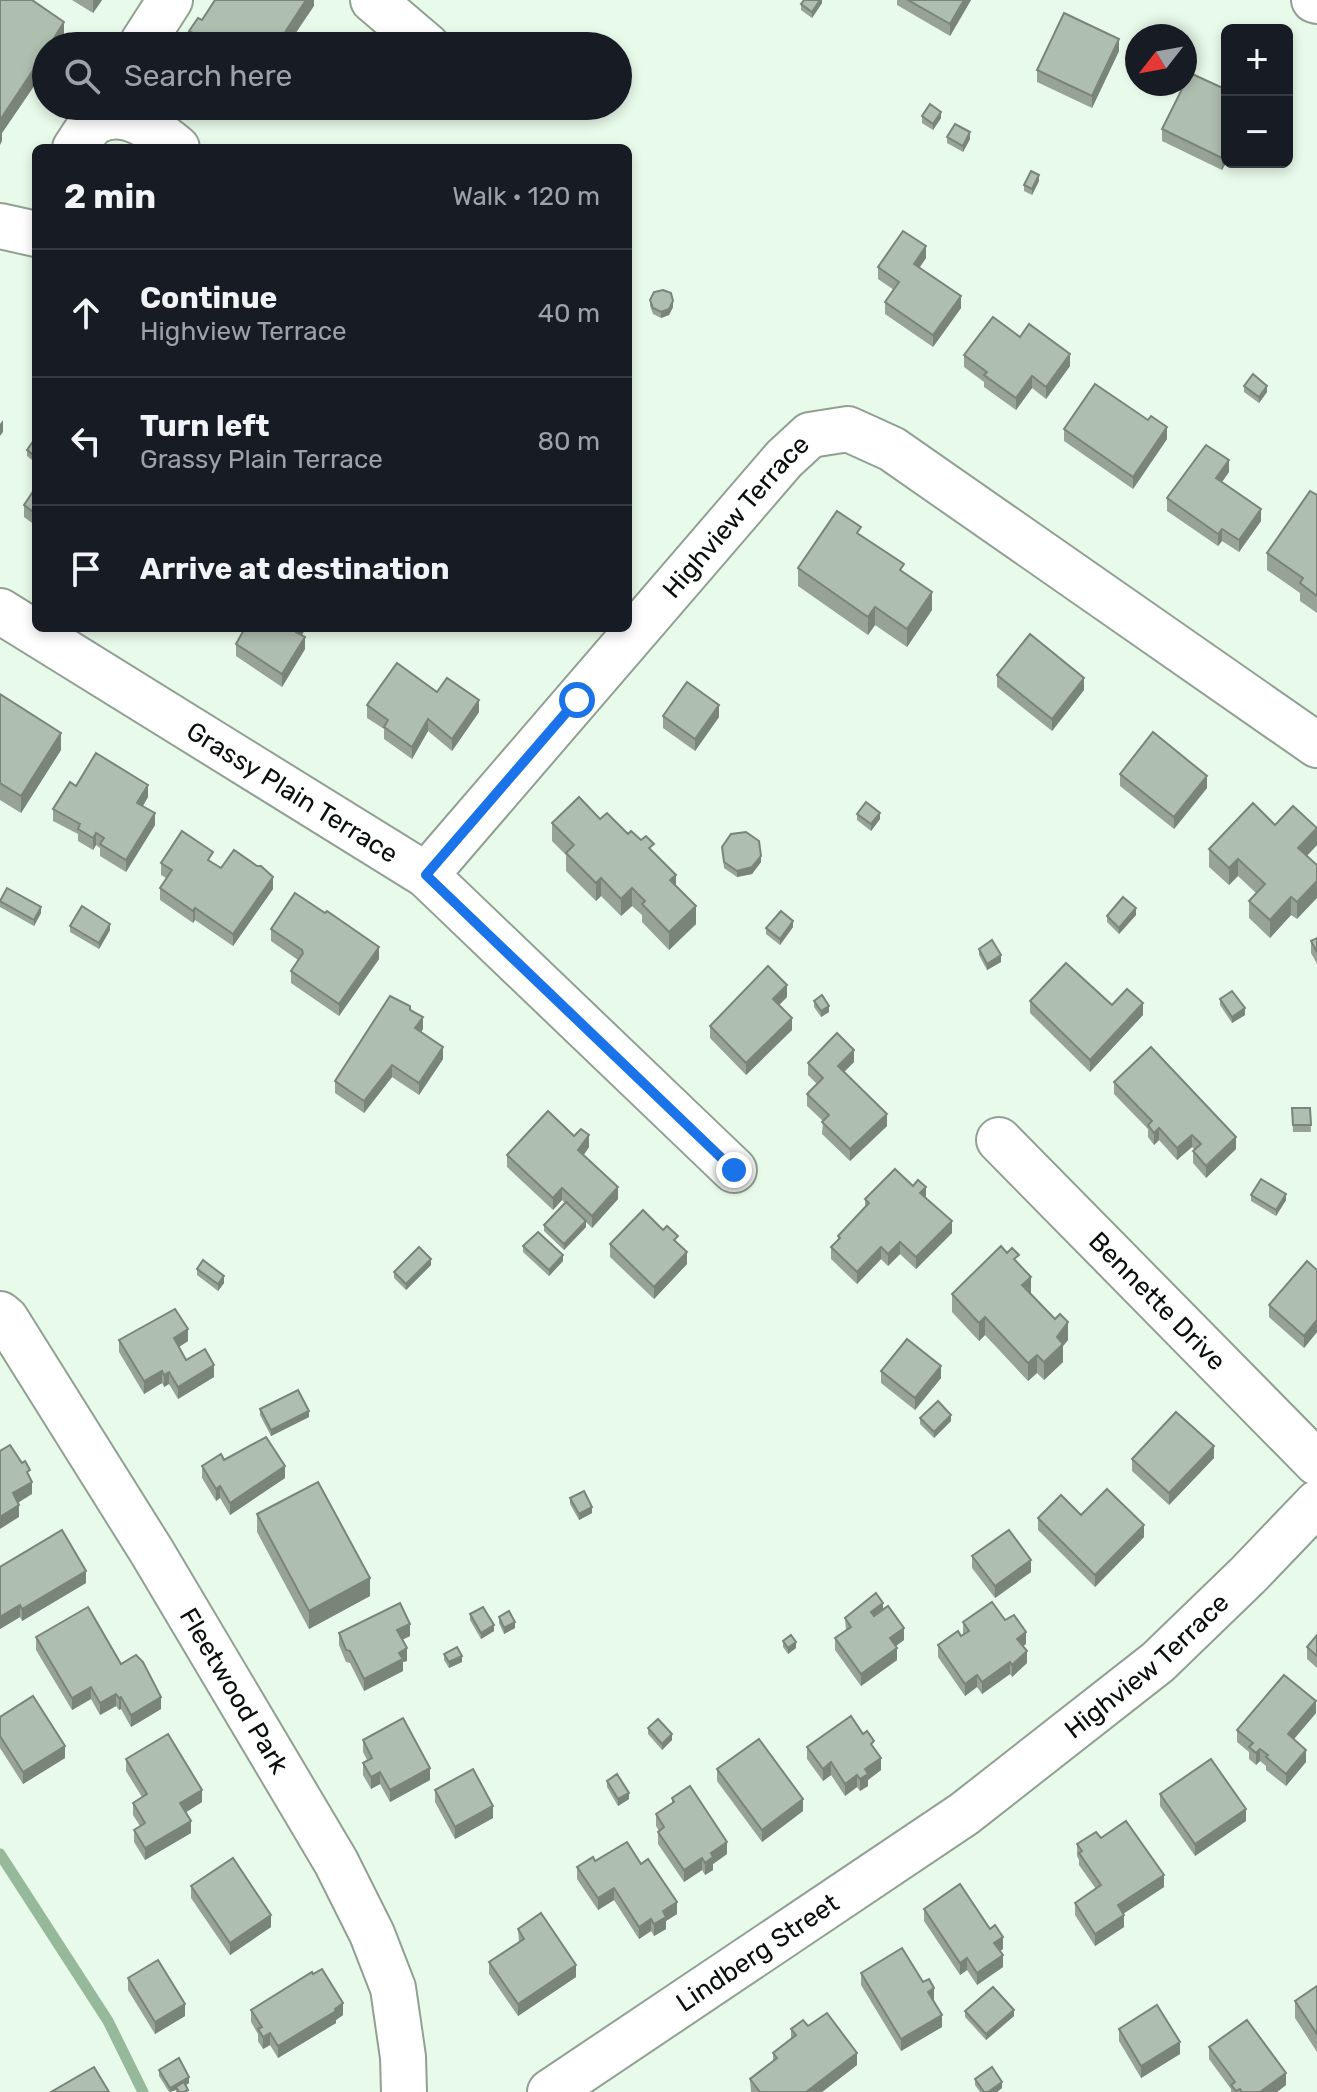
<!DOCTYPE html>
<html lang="en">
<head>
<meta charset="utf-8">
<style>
  body { margin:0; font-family:Rubik,sans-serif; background:#242831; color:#f1f3f6 }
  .controls { position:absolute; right:24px; top:24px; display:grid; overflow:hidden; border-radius:12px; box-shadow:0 4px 12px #0003 }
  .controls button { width:72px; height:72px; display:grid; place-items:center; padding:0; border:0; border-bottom:2px solid #363941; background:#171b24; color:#f1f3f6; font:40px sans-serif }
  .compass { position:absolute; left:1125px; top:24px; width:72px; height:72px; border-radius:50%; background:#171b24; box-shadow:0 4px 12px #0003; rotate:239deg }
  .stop { position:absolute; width:24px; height:24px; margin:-18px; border:6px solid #1a73e8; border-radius:50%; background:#fff }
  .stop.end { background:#1a73e8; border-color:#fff; box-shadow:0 2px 8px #0008 }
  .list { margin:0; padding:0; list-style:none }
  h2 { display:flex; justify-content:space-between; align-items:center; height:104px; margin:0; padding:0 32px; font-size:34px }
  h2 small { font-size:26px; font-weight:400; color:#9ea1a6 }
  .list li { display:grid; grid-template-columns:52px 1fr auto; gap:24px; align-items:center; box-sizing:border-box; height:128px; padding:0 32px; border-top:2px solid #363941 }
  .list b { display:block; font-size:30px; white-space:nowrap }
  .list p { margin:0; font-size:26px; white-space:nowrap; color:#9ea1a6 }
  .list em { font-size:26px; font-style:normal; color:#9ea1a6 }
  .icon { flex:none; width:44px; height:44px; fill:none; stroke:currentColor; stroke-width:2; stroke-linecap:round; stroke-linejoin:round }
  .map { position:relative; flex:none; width:1317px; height:2092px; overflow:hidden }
  .search { position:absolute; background:#171b24; box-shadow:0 4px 12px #0003; left:32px; top:32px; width:600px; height:88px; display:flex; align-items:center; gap:20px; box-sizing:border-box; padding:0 28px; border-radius:44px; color:#9ea1a6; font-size:30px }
  .panel { position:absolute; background:#171b24; box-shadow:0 4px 12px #0003; left:32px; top:144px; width:600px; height:488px; border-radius:12px }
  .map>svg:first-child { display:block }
</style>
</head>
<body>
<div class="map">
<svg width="1317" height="2092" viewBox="0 0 1317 2092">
  <rect width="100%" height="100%" fill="#e8faea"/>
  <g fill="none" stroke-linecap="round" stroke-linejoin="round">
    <polyline stroke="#97b99b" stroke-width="11" points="0,1854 108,2021 143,2092"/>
    <g stroke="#90a092" stroke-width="48">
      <g id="minor">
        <polyline points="373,0 427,46"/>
        <polyline points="1314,0 1317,1"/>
        <polyline points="143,42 170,0"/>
        <path d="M75,148C81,140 87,127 95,122C124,105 155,130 177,148"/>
        <polyline points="0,226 36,234"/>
        <path id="s1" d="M0,611L426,875L734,1170"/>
        <path id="s2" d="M426,875L784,459L810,435L848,429L892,449L1317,745"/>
        <path id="s3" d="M999,1140L1317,1463"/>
        <path id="s4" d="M0,1314L6,1319L152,1552L336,1862L372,1934L393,1988L403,2057L404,2092"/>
        <path id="s5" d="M550,2092L964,1814L1158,1662L1248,1575L1317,1503"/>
      </g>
    </g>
    <use href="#minor" stroke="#fff" stroke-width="44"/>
  </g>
  <g fill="#96a396">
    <polygon points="0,0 64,39 46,46 37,88 34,86 2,133 2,141"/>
    <polygon points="72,0 102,0 93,13"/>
    <polygon points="822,0 822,3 812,18 801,10 801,4"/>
    <polygon points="897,0 971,0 950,36 897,5"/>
    <polygon points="1119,51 1092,108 1037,82 1037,70"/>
    <polygon points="1227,90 1227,161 1222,170 1162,141 1162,129"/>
    <polygon points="224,106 248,106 241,117"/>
    <polygon points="922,116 941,118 933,130 922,123"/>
    <polygon points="947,137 970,139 963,152 947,143"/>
    <polygon points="1039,181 1032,195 1024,191 1024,185"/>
    <polygon points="926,258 919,267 961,308 933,347 885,314 885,302 894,290 878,279 878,267"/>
    <polygon points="650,300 673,307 669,315 661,318 653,314 650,306"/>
    <polygon points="1020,337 1070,366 1046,399 1032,388 1016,410 984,387 984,382 964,367 964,355"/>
    <polygon points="1244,386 1267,392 1259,403 1244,392"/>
    <polygon points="1148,420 1167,439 1133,489 1064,441 1064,429"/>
    <polygon points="36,437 36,463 27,456 27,450"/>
    <polygon points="1229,472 1222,482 1261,521 1239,552 1222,541 1218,546 1167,511 1167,498"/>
    <polygon points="36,487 36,526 24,517 24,505"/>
    <polygon points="1317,495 1317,613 1300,601 1300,593 1267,570 1267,553"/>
    <polygon points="861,535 904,573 932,610 907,647 875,625 868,635 798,586 798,568"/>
    <polygon points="245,628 306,628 302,635 305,649 282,687 236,656 236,644"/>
    <polygon points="997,675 1084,690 1052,731 997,687"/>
    <polygon points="437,692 479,712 452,751 428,731 412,759 384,739 384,729 367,718 367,705"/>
    <polygon points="0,694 61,750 21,813 0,800"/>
    <polygon points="663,716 719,717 695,751 663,728"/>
    <polygon points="1120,774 1207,788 1174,829 1120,786"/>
    <polygon points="76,786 148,797 143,806 155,825 126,872 100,856 100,848 96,845 93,850 78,841 78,834 53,821 53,809"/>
    <polygon points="857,814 880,819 871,831 857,820"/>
    <polygon points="600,819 641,840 654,853 676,886 696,924 669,950 642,922 642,915 632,906 621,916 601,896 596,901 566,871 566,855 552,841 552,823"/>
    <polygon points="1275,825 1317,845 1307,856 1297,919 1291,915 1270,938 1249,918 1249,901 1256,893 1238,876 1229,885 1209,867 1209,849"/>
    <polygon points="722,847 761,862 752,874 737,877 724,868"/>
    <polygon points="161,863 213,863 221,868 273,889 233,946 195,920 193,923 160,900 160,888 166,878 161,875"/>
    <polygon points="0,901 41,913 34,926 0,907"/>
    <polygon points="1136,915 1119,934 1107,922 1107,916"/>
    <polygon points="70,926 110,930 99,949 70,932"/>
    <polygon points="793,927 780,945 766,934 766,928"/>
    <polygon points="271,929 379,959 339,1016 291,983 291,971 298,960 271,941"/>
    <polygon points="1317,938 1317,964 1311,953 1311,941"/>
    <polygon points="979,949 1001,962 987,970 979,955"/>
    <polygon points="787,997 779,1005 792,1030 746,1075 710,1038 710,1026"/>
    <polygon points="1220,999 1245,1015 1232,1023 1220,1005"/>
    <polygon points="814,1001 829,1012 821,1017 814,1007"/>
    <polygon points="1030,1001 1112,1005 1143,1015 1090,1072 1030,1013"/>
    <polygon points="410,1010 423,1029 421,1032 443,1059 419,1095 392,1077 364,1113 335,1093 335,1081"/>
    <polygon points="854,1062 844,1072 887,1126 850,1161 822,1134 823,1121 807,1106 807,1094 817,1084 808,1075 808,1063"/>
    <polygon points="1114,1082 1236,1149 1206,1178 1193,1163 1193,1151 1195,1150 1192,1147 1177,1160 1159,1140 1154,1145 1148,1137 1148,1129 1114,1094"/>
    <polygon points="1292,1108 1310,1108 1311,1132 1293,1132"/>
    <polygon points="574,1136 589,1147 584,1155 618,1199 592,1228 586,1222 586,1227 564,1250 544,1231 544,1225 565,1203 562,1200 553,1210 507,1167 507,1155"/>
    <polygon points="1251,1195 1286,1200 1276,1216 1251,1201"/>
    <polygon points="926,1198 952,1233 916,1269 900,1254 888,1266 881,1259 857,1284 831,1259 831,1247 838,1240 838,1236 865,1207 865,1199"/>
    <polygon points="610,1244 678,1244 687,1264 654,1299 610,1257"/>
    <polygon points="523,1246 563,1261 549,1276 523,1252"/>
    <polygon points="1019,1264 1031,1293 1068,1340 1063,1346 1063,1362 1044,1380 1037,1373 1028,1381 985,1335 979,1341 952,1312 952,1294"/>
    <polygon points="431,1265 406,1290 394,1278 394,1272"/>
    <polygon points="197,1269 224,1283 218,1291 197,1275"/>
    <polygon points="1317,1270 1317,1332 1304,1348 1269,1317 1269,1305"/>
    <polygon points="119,1340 188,1341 179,1347 186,1360 214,1377 178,1399 169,1384 164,1387 162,1383 144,1394 119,1352"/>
    <polygon points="881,1371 941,1378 915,1410 881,1383"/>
    <polygon points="260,1409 309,1417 271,1436 260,1415"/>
    <polygon points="920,1418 951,1421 934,1438 920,1424"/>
    <polygon points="1214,1458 1169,1505 1132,1471 1132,1459"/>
    <polygon points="224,1460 285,1478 230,1515 220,1498 216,1501 202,1478 202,1466"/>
    <polygon points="570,1498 592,1513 579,1520 570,1504"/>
    <polygon points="257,1514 370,1596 309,1629 257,1532"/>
    <polygon points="1081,1515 1144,1537 1095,1587 1038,1530 1038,1518"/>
    <polygon points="972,1556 1031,1572 995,1598 972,1568"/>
    <polygon points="0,1567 86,1583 22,1621 20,1617 0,1629"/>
    <polygon points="883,1609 904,1640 896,1646 897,1660 861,1686 835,1650 835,1638 846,1631 845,1618"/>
    <polygon points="470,1614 494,1631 481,1639 470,1620"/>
    <polygon points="499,1617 515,1628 504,1634 499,1623"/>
    <polygon points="1005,1620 1026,1644 1023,1646 1027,1663 1012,1677 1010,1674 982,1694 977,1687 965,1696 938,1657 938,1645 963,1635 963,1622"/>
    <polygon points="339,1633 410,1636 402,1640 407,1661 403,1662 403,1671 364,1691 350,1663 346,1662 339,1645"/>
    <polygon points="1317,1635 1317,1668 1307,1659 1307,1647"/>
    <polygon points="36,1637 121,1664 161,1709 131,1727 121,1709 119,1710 116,1706 100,1715 91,1699 72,1710 36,1650"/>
    <polygon points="783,1641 796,1648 788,1654 783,1647"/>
    <polygon points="444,1654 462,1662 449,1668 444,1660"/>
    <polygon points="1316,1713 1294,1739 1306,1762 1286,1786 1266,1770 1266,1766 1260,1761 1256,1765 1249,1759 1249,1752 1237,1742 1237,1730"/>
    <polygon points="0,1717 65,1758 23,1784 0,1748"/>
    <polygon points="648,1728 672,1740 662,1750 648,1734"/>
    <polygon points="363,1740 430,1780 390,1802 380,1784 371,1789 363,1775 363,1763 367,1760 363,1752"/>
    <polygon points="807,1747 874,1749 881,1770 868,1780 868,1786 860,1791 857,1787 845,1796 831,1775 823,1781 807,1759"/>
    <polygon points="126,1759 202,1802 186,1812 191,1833 145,1860 134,1842 134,1830 140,1826 133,1815 133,1803 142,1797 126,1771"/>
    <polygon points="717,1769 803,1811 762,1842 717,1781"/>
    <polygon points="607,1781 629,1799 618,1806 607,1787"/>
    <polygon points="435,1790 493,1818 455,1839 435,1802"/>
    <polygon points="1160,1794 1246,1821 1195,1856 1160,1806"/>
    <polygon points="672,1798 727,1854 713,1864 713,1870 705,1875 702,1870 684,1882 658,1844 658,1832 659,1831 656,1826 656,1814 672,1803"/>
    <polygon points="1101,1838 1164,1887 1123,1914 1124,1927 1095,1946 1075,1915 1075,1903 1096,1889 1079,1865 1079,1860 1077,1856 1077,1844"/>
    <polygon points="595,1861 641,1864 677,1914 666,1921 666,1929 654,1936 651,1931 639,1939 614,1900 598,1910 577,1879 577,1867"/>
    <polygon points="191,1886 271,1927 230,1955 191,1898"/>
    <polygon points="924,1909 1003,1949 1000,1951 1003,1967 977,1985 967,1970 960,1975 924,1921"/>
    <polygon points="518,1929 576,1977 518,2016 489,1974 489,1962 519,1942"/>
    <polygon points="861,1973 923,1982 934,2000 942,2027 901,2051 861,1985"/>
    <polygon points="128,1978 185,2016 155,2034 128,1990"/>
    <polygon points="1317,1986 1317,2052 1295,2018 1295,2001"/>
    <polygon points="251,2010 343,2015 336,2020 336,2023 278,2058 270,2045 263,2049 258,2041 258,2034 251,2022"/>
    <polygon points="965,2011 1014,2016 986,2040 965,2017"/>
    <polygon points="808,2026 857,2065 822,2092 751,2092 750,2079 773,2062 773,2053 791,2039 791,2029"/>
    <polygon points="1119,2029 1180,2054 1141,2078 1119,2041"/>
    <polygon points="1209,2047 1286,2085 1277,2092 1231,2092 1231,2089 1209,2059"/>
    <polygon points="159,2070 189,2083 186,2085 188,2092 176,2092 176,2090 169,2092 159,2076"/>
    <polygon points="975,2079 1002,2088 997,2092 980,2092 975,2085"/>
  </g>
  <g fill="#7a857a">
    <polygon points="93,0 102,0 93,13"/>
    <polygon points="306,0 314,0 314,6 287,46 276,46"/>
    <polygon points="820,0 822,0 822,3 812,18 812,12"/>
    <polygon points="964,0 971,0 950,36 950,24"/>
    <polygon points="64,22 64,39 60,46 49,46"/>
    <polygon points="1119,39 1119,51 1092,108 1092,96"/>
    <polygon points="46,50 46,74 37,88 37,71"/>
    <polygon points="34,69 34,86 2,133 2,141 0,145 0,120"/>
    <polygon points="241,106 248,106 241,117"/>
    <polygon points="941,112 941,118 933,130 933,124"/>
    <polygon points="970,132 970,139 963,152 963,146"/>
    <polygon points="1227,149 1227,161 1222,170 1222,158"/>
    <polygon points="1039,175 1039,181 1032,195 1032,189"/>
    <polygon points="926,246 926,258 914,276 914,264"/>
    <polygon points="961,296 961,308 933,347 933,335"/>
    <polygon points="673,301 673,307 669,315 661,318 661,312"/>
    <polygon points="1070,354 1070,366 1046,399 1046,387"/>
    <polygon points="1032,376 1032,388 1016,410 1016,398"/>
    <polygon points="1267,386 1267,392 1259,403 1259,397"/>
    <polygon points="3,420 3,432 0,436 0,424"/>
    <polygon points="1167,427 1167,439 1133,489 1133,477"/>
    <polygon points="629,434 629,452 628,454 628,436"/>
    <polygon points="1229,460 1229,472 1216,490 1216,478"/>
    <polygon points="1261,509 1261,521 1239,552 1239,540"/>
    <polygon points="1222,529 1222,541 1218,546 1218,534"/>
    <polygon points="932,592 932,610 907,647 907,629"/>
    <polygon points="875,607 875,625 868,635 868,617"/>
    <polygon points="299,628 306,628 296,644 296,632"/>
    <polygon points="305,637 305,649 282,687 282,674"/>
    <polygon points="1084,678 1084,690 1052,731 1052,719"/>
    <polygon points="479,700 479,712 452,751 452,739"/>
    <polygon points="719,705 719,717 695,751 695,739"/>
    <polygon points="428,719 428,731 412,759 412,747"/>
    <polygon points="61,733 61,750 21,813 21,796"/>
    <polygon points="1207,776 1207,788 1174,829 1174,817"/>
    <polygon points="148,785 148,797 137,815 137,803"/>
    <polygon points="155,813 155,825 126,872 126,860"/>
    <polygon points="880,813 880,819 871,831 871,824"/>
    <polygon points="1317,828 1317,845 1298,865 1298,848"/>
    <polygon points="96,833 96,845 93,850 93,838"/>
    <polygon points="761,856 761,862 752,874 737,877 737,871"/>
    <polygon points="1238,859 1238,876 1229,885 1229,868"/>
    <polygon points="676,875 676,893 670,880"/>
    <polygon points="273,877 273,889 233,946 233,934"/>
    <polygon points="601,878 601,896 596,901 596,883"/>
    <polygon points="1317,881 1317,898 1297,919 1297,902"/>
    <polygon points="632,888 632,906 621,916 621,899"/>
    <polygon points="1291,897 1291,915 1270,938 1270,920"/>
    <polygon points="696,906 696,924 669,950 669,932"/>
    <polygon points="41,907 41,913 34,926 34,920"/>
    <polygon points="195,908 195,920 193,923 193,911"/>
    <polygon points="1136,908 1136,915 1119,934 1119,928"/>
    <polygon points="793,921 793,927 780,945 780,939"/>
    <polygon points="110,924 110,930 99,949 99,943"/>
    <polygon points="379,947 379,959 339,1016 339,1004"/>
    <polygon points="1001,955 1001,962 987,970 987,964"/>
    <polygon points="787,985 787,997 773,1011 773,999"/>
    <polygon points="1143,1003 1143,1015 1090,1072 1090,1060"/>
    <polygon points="829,1006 829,1012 821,1017 821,1011"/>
    <polygon points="1245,1008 1245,1015 1232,1023 1232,1017"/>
    <polygon points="423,1017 423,1029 415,1040 415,1028"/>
    <polygon points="792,1018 792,1030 746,1075 746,1063"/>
    <polygon points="443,1047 443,1059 419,1095 419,1083"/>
    <polygon points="854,1050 854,1062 838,1078 838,1066"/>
    <polygon points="392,1065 392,1077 364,1113 364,1101"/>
    <polygon points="887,1114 887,1126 850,1161 850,1149"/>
    <polygon points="1159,1128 1159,1140 1154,1145 1154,1133"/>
    <polygon points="589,1135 589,1147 578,1162 578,1150"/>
    <polygon points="1192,1135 1192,1147 1177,1160 1177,1148"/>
    <polygon points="1236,1137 1236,1149 1206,1178 1206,1166"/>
    <polygon points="618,1187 618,1199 592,1228 592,1216"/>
    <polygon points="926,1187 926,1199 920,1193"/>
    <polygon points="562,1188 562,1200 553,1210 553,1198"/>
    <polygon points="1286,1194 1286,1200 1276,1216 1276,1210"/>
    <polygon points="586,1221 586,1227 564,1250 564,1244"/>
    <polygon points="952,1221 952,1233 916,1269 916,1257"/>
    <polygon points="900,1242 900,1254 888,1266 888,1254"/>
    <polygon points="881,1247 881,1259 857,1284 857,1272"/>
    <polygon points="687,1252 687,1264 654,1299 654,1287"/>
    <polygon points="563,1255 563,1261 549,1276 549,1270"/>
    <polygon points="431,1259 431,1265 406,1290 406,1284"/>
    <polygon points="224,1276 224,1283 218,1291 218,1284"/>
    <polygon points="1031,1277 1031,1294 1022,1285"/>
    <polygon points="985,1317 985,1335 979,1341 979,1323"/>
    <polygon points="1317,1320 1317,1332 1304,1348 1304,1336"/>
    <polygon points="1068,1322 1068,1340 1063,1346 1063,1362 1044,1380 1044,1362 1057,1337"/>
    <polygon points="188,1329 188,1341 174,1350 174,1338"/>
    <polygon points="1037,1355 1037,1373 1028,1381 1028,1363"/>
    <polygon points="214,1365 214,1377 178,1399 178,1387"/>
    <polygon points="941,1366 941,1378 915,1410 915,1398"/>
    <polygon points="162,1371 162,1383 144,1394 144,1381"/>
    <polygon points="169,1372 169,1384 164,1387 164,1375"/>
    <polygon points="309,1411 309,1417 271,1436 271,1430"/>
    <polygon points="951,1415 951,1421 934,1438 934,1432"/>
    <polygon points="1214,1446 1214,1458 1169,1505 1169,1493"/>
    <polygon points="285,1466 285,1478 230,1515 230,1503"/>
    <polygon points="32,1482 32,1494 13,1506 13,1493"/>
    <polygon points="220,1486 220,1498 216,1501 216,1489"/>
    <polygon points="19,1505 19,1517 0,1529 0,1517"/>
    <polygon points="592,1507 592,1513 579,1520 579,1514"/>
    <polygon points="1144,1525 1144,1537 1095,1587 1095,1575"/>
    <polygon points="1031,1560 1031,1572 995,1598 995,1586"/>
    <polygon points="86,1571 86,1583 22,1621 22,1609"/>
    <polygon points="370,1578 370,1596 309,1629 309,1611"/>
    <polygon points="883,1603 883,1615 871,1624 871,1612"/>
    <polygon points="20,1605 20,1617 0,1629 0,1617"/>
    <polygon points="515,1622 515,1628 504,1634 504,1628"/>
    <polygon points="410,1624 410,1636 397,1642 397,1630"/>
    <polygon points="494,1625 494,1631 481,1639 481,1633"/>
    <polygon points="904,1628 904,1640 890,1650 890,1638"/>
    <polygon points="1026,1632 1026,1644 1017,1651 1017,1639"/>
    <polygon points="796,1642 796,1648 788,1654 788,1648"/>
    <polygon points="407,1648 407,1661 403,1662 403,1671 364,1691 364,1679 399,1653"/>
    <polygon points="897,1648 897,1660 861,1686 861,1674"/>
    <polygon points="1027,1651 1027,1663 1012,1677 1012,1665"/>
    <polygon points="462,1656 462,1662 449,1668 449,1662"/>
    <polygon points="1010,1662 1010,1674 982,1694 982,1682"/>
    <polygon points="977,1675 977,1687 965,1696 965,1684"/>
    <polygon points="91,1687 91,1699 72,1710 72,1698"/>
    <polygon points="116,1694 116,1706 100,1715 100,1703"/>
    <polygon points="121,1697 121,1709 119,1710 119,1698"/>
    <polygon points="161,1697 161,1709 131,1727 131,1715"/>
    <polygon points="1316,1701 1316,1713 1288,1746 1288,1734"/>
    <polygon points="672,1734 672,1740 662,1750 662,1744"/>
    <polygon points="65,1746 65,1758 23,1784 23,1772"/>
    <polygon points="1260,1749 1260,1761 1256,1765 1256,1753"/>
    <polygon points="1306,1750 1306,1762 1286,1786 1286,1774"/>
    <polygon points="881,1758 881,1770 868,1780 868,1786 860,1791 860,1779 865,1769"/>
    <polygon points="831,1762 831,1775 823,1781 823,1769"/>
    <polygon points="430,1768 430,1780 390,1802 390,1790"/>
    <polygon points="380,1772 380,1784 371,1789 371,1777"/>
    <polygon points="857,1775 857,1787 845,1796 845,1784"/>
    <polygon points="202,1790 202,1802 180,1816 180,1803"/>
    <polygon points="629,1793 629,1799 618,1806 618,1799"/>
    <polygon points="803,1799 803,1811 762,1842 762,1830"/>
    <polygon points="493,1806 493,1818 455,1839 455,1827"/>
    <polygon points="1246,1809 1246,1821 1195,1856 1195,1844"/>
    <polygon points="191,1821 191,1833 145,1860 145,1848"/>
    <polygon points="727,1842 727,1854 713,1864 713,1870 705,1875 705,1863 711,1853"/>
    <polygon points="702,1858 702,1870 684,1882 684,1870"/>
    <polygon points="1164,1875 1164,1887 1118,1917 1118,1905"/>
    <polygon points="614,1888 614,1900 598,1910 598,1898"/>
    <polygon points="677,1902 677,1914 666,1921 666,1929 654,1936 654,1924 663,1911"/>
    <polygon points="271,1915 271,1927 230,1955 230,1943"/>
    <polygon points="1124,1915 1124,1927 1095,1946 1095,1934"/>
    <polygon points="651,1919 651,1931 639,1939 639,1927"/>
    <polygon points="1003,1937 1003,1949 994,1955 994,1943"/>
    <polygon points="1003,1955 1003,1967 977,1985 977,1973"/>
    <polygon points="967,1958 967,1970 960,1975 960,1963"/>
    <polygon points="576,1965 576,1977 518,2016 518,2004"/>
    <polygon points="934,1988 934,2000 928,2004 928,1992"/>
    <polygon points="343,2003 343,2015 336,2020 336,2023 278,2058 278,2046"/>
    <polygon points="185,2004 185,2016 155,2034 155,2022"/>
    <polygon points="1014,2010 1014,2016 986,2040 986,2034"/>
    <polygon points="942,2015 942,2027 901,2051 901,2039"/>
    <polygon points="270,2033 270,2045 263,2049 263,2037"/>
    <polygon points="1180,2042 1180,2054 1141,2078 1141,2066"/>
    <polygon points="857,2053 857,2065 822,2092 806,2092"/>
    <polygon points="1286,2073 1286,2085 1277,2092 1260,2092"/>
    <polygon points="189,2077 189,2083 178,2090 176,2087 176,2090 170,2092 170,2088"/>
    <polygon points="1002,2082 1002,2088 997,2092 988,2092"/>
  </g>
  <g fill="#aebeaf" stroke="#7a857a" stroke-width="2">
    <polygon points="0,0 32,0 64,22 49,46 46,46 46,56 37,71 34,69 0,120"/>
    <polygon points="215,0 306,0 276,46 184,46 193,33 189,31 198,18 202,20"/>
    <polygon points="804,0 820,0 812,12 801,4"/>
    <polygon points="908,0 964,0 950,24"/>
    <polygon points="1064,13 1119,39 1092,96 1037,70"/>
    <polygon points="1190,73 1227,90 1227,149 1222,158 1162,129"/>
    <polygon points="930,104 941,112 933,124 922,116"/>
    <polygon points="955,124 970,132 963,146 947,137"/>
    <polygon points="1031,171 1039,175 1032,189 1024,185"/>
    <polygon points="903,231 926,246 914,264 961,296 933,335 885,302 899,282 878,267"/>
    <polygon points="663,290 671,293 673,301 669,309 661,312 653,308 650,300 654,292"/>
    <polygon points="993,317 1020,337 1029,324 1070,354 1046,387 1032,376 1016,398 984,375 987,372 964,355"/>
    <polygon points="1253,374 1267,386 1259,397 1244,386"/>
    <polygon points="1095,384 1148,420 1151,416 1167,427 1133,477 1064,429"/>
    <polygon points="36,437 36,457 27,450"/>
    <polygon points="1206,445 1229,460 1216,478 1261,509 1239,540 1222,529 1218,534 1167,498"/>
    <polygon points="36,487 36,514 24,505"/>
    <polygon points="1310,491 1317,495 1317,596 1300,583 1303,578 1267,553"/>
    <polygon points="837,511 861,527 857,533 904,564 900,570 932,592 907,629 875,607 868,617 798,568"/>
    <polygon points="245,628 299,628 296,632 305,637 282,674 236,644"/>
    <polygon points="1030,634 1084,678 1052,719 997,675"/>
    <polygon points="397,663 437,692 447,678 479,700 452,739 428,719 412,747 384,727 388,720 367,705"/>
    <polygon points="687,682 719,705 695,739 663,716"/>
    <polygon points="0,694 61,733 21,796 0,783"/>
    <polygon points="1153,732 1207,776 1174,817 1120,774"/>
    <polygon points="96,753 148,785 137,803 155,813 126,860 100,844 104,838 96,833 93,838 78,829 80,824 53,809 70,782 76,786"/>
    <polygon points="579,797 600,819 607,813 628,834 631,831 641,840 646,836 654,844 649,848 676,875 670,880 696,906 669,932 642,904 645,901 632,888 621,899 601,878 596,883 566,853 574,845 552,823"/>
    <polygon points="866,802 880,813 871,824 857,814"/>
    <polygon points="1253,803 1275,825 1293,806 1317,828 1298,848 1317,865 1317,881 1297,902 1291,897 1270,920 1249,901 1265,884 1238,859 1229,868 1209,849"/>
    <polygon points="182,831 213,852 208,860 221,868 234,850 257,866 261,866 273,877 233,934 195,908 193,911 160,888 172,870 161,863"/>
    <polygon points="746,832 759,841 761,856 752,867 737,871 724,862 722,847 731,834"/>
    <polygon points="7,888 41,907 34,920 0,901"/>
    <polygon points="295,893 325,913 327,911 379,947 339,1004 291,971 303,953 302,950 271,929"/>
    <polygon points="1123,897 1136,908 1119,928 1107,916"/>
    <polygon points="82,906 110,924 99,943 70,926"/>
    <polygon points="781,911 793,921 780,939 766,928"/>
    <polygon points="1317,938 1317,952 1311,941"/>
    <polygon points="992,940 1001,955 987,964 979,949"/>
    <polygon points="1066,963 1112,1005 1127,989 1143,1003 1090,1060 1030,1001"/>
    <polygon points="768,966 787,985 773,999 792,1018 746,1063 710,1026"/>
    <polygon points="1232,991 1245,1008 1232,1017 1220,999"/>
    <polygon points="822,995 829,1006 821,1011 814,1001"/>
    <polygon points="390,996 410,1006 410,1010 423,1017 415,1028 443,1047 419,1083 392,1065 364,1101 335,1081"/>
    <polygon points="837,1033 854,1050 838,1066 887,1114 850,1149 822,1122 829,1115 807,1094 823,1078 808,1063"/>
    <polygon points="1151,1047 1236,1137 1206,1166 1193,1151 1201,1144 1192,1135 1177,1148 1159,1128 1154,1133 1148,1125 1152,1121 1114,1082"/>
    <polygon points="1292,1108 1310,1108 1311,1125 1293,1125"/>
    <polygon points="548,1111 574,1136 581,1129 589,1135 578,1150 618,1187 592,1216 562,1188 553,1198 507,1155"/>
    <polygon points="895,1169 913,1186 918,1180 926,1187 920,1193 952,1221 916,1257 900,1242 888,1254 881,1247 857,1272 831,1247 840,1238 838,1236 869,1203 865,1199"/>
    <polygon points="1261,1179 1286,1194 1276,1210 1251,1195"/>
    <polygon points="566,1202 586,1221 564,1244 544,1225"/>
    <polygon points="643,1210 663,1230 667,1226 678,1236 674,1240 687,1252 654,1287 610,1244"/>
    <polygon points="538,1232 563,1255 549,1270 523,1246"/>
    <polygon points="1001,1246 1007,1253 1012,1248 1019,1255 1014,1259 1031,1277 1022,1285 1055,1319 1060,1314 1068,1322 1057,1337 1063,1344 1044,1362 1037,1355 1028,1363 985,1317 979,1323 952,1294"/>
    <polygon points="419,1247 431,1259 406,1284 394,1272"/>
    <polygon points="203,1260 224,1276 218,1284 197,1269"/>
    <polygon points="1307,1261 1317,1270 1317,1320 1304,1336 1269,1305"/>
    <polygon points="175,1309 188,1329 174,1338 186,1360 205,1349 214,1365 178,1387 169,1372 164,1375 162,1371 144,1381 119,1340"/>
    <polygon points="907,1339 941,1366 915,1398 881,1371"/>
    <polygon points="298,1390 309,1411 271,1430 260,1409"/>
    <polygon points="938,1401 951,1415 934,1432 920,1418"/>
    <polygon points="1176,1412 1214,1446 1169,1493 1132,1459"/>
    <polygon points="266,1437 285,1466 230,1503 220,1486 216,1489 202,1466 221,1454 224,1460"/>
    <polygon points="10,1445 22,1463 25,1461 30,1470 27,1472 32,1482 13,1493 19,1505 0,1517 0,1451"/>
    <polygon points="318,1482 370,1578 309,1611 257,1514"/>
    <polygon points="1107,1489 1144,1525 1095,1575 1038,1518 1061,1495 1081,1515"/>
    <polygon points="584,1491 592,1507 579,1514 570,1498"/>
    <polygon points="62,1530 86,1571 22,1609 20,1605 0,1617 0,1567"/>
    <polygon points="1009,1530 1031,1560 995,1586 972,1556"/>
    <polygon points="876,1593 883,1603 871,1612 874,1616 888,1606 904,1628 890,1638 897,1648 861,1674 835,1638 851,1627 845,1618"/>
    <polygon points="992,1602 1005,1620 1014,1615 1026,1632 1017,1639 1027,1651 1012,1665 1010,1662 982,1682 977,1675 965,1684 938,1645 958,1631 961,1636 969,1631 963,1622"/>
    <polygon points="400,1603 410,1624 397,1630 407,1648 399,1653 403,1659 364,1679 350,1651 346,1650 339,1633"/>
    <polygon points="88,1607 121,1664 136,1655 143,1662 161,1697 131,1715 121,1697 119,1698 116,1694 100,1703 91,1687 72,1698 36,1637"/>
    <polygon points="483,1607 494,1625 481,1633 470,1614"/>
    <polygon points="509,1611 515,1622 504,1628 499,1617"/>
    <polygon points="791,1635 796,1642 788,1648 783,1641"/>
    <polygon points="1317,1635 1317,1656 1307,1647"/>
    <polygon points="457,1647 462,1656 449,1662 444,1654"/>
    <polygon points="1284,1675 1316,1701 1288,1734 1306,1750 1286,1774 1266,1757 1268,1755 1260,1749 1256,1753 1249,1747 1253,1743 1237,1730"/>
    <polygon points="33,1696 65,1746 23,1772 0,1736 0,1717"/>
    <polygon points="851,1716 863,1734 867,1731 874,1741 871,1744 881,1758 865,1769 868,1774 860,1779 857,1775 845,1784 831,1762 823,1769 807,1747"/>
    <polygon points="403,1718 430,1768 390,1790 380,1772 371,1777 363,1763 372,1758 363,1740"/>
    <polygon points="658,1719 672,1734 662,1744 648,1728"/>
    <polygon points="168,1734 202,1790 180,1803 191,1821 145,1848 134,1830 145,1823 133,1803 147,1794 126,1759"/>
    <polygon points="759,1739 803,1799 762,1830 717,1769"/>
    <polygon points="1211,1759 1246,1809 1195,1844 1160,1794"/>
    <polygon points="473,1769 493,1806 455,1827 435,1790"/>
    <polygon points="617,1774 629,1793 618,1799 607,1781"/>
    <polygon points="690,1786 727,1842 711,1853 713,1857 705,1863 702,1858 684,1870 658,1832 664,1827 656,1814 674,1802 672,1798"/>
    <polygon points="1126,1821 1164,1875 1118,1905 1124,1915 1095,1934 1075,1903 1101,1885 1079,1853 1082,1851 1077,1844 1096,1832 1101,1838"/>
    <polygon points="627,1842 641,1864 648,1859 677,1902 663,1911 666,1917 654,1924 651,1919 639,1927 614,1888 598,1898 577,1867 593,1857 595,1861"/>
    <polygon points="233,1858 271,1915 230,1943 191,1886"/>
    <polygon points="960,1884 990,1929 995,1925 1003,1937 994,1943 1003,1955 977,1973 967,1958 960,1963 924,1909"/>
    <polygon points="541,1913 576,1965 518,2004 489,1962 524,1939 518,1929"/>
    <polygon points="902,1948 923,1982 929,1979 934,1988 928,1992 942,2015 901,2039 861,1973"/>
    <polygon points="158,1960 185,2004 155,2022 128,1978"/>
    <polygon points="322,1969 343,2003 335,2009 336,2011 278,2046 270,2033 263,2037 258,2029 262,2027 251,2010 312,1972 313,1974"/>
    <polygon points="1317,1986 1317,2034 1295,2001"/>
    <polygon points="993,1987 1014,2010 986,2034 965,2011"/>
    <polygon points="1157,2005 1180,2042 1141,2066 1119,2029"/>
    <polygon points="827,2013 857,2053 806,2092 760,2092 750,2079 777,2058 773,2053 796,2035 791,2029 803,2020 808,2026"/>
    <polygon points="1247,2020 1286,2073 1260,2092 1242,2092 1240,2089 1236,2091 1231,2085 1235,2082 1209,2047"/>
    <polygon points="179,2058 189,2077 170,2088 159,2070"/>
    <polygon points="94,2067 109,2092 51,2092"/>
    <polygon points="992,2067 1002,2082 988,2092 984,2092 975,2079"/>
    <polygon points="184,2082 188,2090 184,2092 179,2092 176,2087"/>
  </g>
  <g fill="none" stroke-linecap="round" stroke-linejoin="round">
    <polyline stroke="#1a73e8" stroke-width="10" points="577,700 426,875 734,1170"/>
  </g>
  <g text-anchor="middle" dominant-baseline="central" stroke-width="6" stroke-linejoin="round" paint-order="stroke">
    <g font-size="26" fill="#090f0a" stroke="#fff">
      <text stroke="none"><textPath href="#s2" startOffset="474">Highview Terrace</textPath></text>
      <text stroke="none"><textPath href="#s1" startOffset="344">Grassy Plain Terrace</textPath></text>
      <text stroke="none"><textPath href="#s3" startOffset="226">Bennette Drive</textPath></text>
      <text stroke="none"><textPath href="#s5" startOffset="734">Highview Terrace</textPath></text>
      <text stroke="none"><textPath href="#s4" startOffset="444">Fleetwood Park</textPath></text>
      <text stroke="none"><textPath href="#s5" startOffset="250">Lindberg Street</textPath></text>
    </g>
  </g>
</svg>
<div class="controls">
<button>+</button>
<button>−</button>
</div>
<svg class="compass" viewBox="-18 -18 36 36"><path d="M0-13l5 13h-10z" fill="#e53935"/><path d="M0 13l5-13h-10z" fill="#9ea1a6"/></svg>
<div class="stop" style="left:577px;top:700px"></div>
<div class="stop end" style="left:734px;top:1170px"></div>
<div class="search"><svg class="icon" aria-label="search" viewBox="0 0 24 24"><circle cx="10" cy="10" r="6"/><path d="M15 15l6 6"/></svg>Search here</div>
<section class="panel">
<h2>2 min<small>Walk · 120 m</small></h2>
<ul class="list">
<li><svg class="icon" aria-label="ahead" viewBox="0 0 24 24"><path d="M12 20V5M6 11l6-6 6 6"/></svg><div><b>Continue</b><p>Highview Terrace</p></div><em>40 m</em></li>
<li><svg class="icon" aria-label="left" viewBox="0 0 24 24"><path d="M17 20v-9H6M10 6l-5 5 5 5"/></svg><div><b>Turn left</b><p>Grassy Plain Terrace</p></div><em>80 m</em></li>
<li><svg class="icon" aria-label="arrive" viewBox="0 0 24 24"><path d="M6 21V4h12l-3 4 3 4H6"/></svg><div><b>Arrive at destination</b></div></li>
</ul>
</section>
</div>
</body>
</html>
